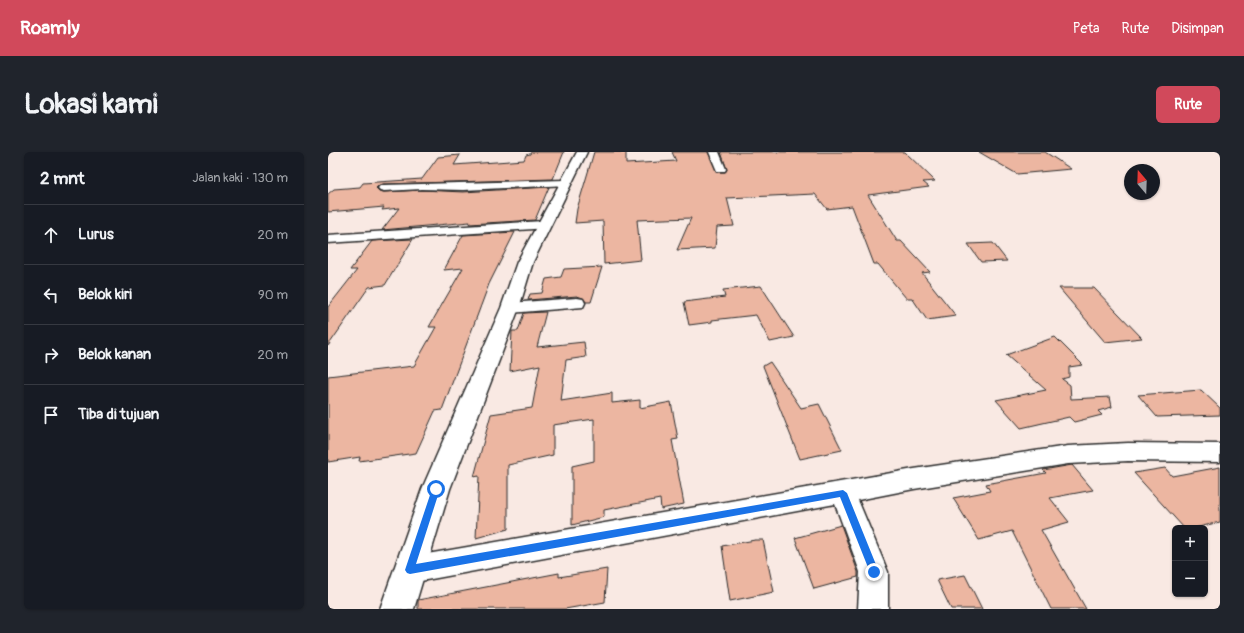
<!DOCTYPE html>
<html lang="id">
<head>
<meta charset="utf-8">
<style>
  body { margin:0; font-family:Pangolin,sans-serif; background:#20242c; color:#f1f3f6 }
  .controls { position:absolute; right:12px; bottom:12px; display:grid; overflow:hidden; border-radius:6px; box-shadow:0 1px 3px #0004 }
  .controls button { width:36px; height:36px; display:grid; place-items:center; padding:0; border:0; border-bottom:1px solid #363941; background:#171b24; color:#f1f3f6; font:20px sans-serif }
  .compass { position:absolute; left:796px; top:12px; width:36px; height:36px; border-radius:50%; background:#171b24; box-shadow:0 1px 3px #0004; rotate:341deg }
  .stop { position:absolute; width:12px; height:12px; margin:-9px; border:3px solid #1a73e8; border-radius:50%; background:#fff }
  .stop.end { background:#1a73e8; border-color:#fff; box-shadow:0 1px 4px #0008 }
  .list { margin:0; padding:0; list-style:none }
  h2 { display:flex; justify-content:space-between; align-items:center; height:52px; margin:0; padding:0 16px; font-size:17px }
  h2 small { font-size:13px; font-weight:400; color:#9ea1a6 }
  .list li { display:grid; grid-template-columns:26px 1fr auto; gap:12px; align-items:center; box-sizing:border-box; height:60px; padding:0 16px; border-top:1px solid #363941 }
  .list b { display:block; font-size:15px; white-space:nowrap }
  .list em { font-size:13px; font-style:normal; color:#9ea1a6 }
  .icon { flex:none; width:22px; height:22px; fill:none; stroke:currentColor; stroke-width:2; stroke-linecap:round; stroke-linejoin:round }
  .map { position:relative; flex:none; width:892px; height:457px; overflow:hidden; border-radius:6px }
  header { display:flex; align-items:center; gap:24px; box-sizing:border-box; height:56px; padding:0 20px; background:#d1495b; color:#fff }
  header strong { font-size:19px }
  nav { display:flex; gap:22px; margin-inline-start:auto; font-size:14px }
  .intro { display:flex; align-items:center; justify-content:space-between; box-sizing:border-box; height:96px; padding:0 24px }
  h1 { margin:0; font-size:28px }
  .button { padding:10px 18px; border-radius:6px; background:#d1495b; color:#fff; font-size:14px; font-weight:700 }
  main { display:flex; gap:24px; padding:0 24px }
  aside { flex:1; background:#171b24; border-radius:6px; box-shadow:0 1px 3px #0004 }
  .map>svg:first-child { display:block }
</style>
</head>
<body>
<header>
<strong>Roamly</strong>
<nav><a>Peta</a><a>Rute</a><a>Disimpan</a></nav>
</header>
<div class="intro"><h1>Lokasi kami</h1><a class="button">Rute</a></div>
<main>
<aside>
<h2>2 mnt<small>Jalan kaki · 130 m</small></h2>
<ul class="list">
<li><svg class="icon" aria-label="ahead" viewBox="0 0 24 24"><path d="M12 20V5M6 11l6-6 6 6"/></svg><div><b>Lurus</b></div><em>20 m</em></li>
<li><svg class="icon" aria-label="left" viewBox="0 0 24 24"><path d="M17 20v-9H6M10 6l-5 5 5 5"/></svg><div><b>Belok kiri</b></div><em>90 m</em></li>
<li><svg class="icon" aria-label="right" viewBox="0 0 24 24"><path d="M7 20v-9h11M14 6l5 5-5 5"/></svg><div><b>Belok kanan</b></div><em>20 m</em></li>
<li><svg class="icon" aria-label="arrive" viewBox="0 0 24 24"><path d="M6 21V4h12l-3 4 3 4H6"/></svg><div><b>Tiba di tujuan</b></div></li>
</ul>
</aside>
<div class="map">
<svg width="892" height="457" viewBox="0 0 892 457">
  <rect width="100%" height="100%" fill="#f9e9e3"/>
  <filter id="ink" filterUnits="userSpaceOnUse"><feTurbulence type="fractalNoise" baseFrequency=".025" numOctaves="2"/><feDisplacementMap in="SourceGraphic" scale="8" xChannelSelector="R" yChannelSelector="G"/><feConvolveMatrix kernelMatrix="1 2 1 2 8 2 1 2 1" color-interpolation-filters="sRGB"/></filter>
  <g filter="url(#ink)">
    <g fill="#ecb6a1" stroke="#2b2b2b">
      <polygon points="203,0 236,0 225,27 56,32 51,33 48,36 51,39 56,40 94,38 135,40 221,35 207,68 141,72 142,70 54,78 71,56 54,58 56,55 0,60 0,42 6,37 32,35 35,31 94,27 110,5 132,3 126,13 196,8 198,3 202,2"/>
      <polygon points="266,0 298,0 298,12 348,9 344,0 380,0 389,20 397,20 399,18 393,0 577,0 607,29 595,30 601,35 540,43 569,89 573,89 602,120 594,121 628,164 599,168 584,146 578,146 550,112 546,112 524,54 499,57 487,42 399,46 406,74 389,75 387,96 349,98 363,66 309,68 313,108 276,112 275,69 247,71 249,57"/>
      <polygon points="651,0 717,0 743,17 689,22"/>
      <polygon points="187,80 161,132 114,258 107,259 88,301 31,309 32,305 0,310 0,224 86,214 108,175 101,175 135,116 116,118 135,83"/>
      <polygon points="85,87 57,133 41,135 0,194 0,155 29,118 22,118 44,89"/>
      <polygon points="665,91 679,109 653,110 640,92"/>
      <polygon points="274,115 263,150 258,150 255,146 249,144 200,148 202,142 214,141 218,127 233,125 236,117"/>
      <polygon points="433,134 466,185 442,190 428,163 384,168 384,170 361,173 356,150 397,145 395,138"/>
      <polygon points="731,136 766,136 814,186 777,190"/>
      <polygon points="218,160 209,195 256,190 258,205 238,208 233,249 284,241 284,251 312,248 312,256 343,250 350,287 344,288 356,352 333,357 332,347 276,358 276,365 244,373 244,314 266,309 266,267 225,273 225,303 180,313 180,377 148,386 151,324 146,325 163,262 204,256 212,213 182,219 184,179 190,179 196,161"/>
      <polygon points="727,185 755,213 741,215 741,225 734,227 742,233 743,247 782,245 784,255 770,259 774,263 746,270 741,265 693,276 668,248 718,238 678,203"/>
      <polygon points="442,210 473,256 491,252 514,298 472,307 435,214"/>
      <polygon points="873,238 892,256 892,263 829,265 810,243"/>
      <polygon points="744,313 765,338 722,346 741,370 713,378 758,457 723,457 684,379 651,388 625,346 662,339 658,332 718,321 715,318"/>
      <polygon points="892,315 892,370 866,376 856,376 806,321 837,316 844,324"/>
      <polygon points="513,373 530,420 530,425 486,437 467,386"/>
      <polygon points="427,388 435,388 446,440 402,449 394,394"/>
      <polygon points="279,417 277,450 237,457 90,457 90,448 231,421 231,425"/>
      <polygon points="637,423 654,457 623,457 609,428"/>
    </g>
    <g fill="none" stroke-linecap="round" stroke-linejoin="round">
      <g stroke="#2b2b2b" stroke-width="3">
        <g id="street">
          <polygon points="381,0 391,0 398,17 397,19 389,19"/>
          <polygon points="237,28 241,29 243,31 241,33 135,38 94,37 56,39 52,38 50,36 52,34 56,33"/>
          <polygon points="215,69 220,70 222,73 220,76 0,91 0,83"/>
          <polygon points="249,146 255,147 257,151 255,155 182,161 176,160 174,156 176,152 182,151"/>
          <polygon points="800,291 892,292 892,310 800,309 740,312 586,337 530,348 560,420 560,457 530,457 532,420 507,352 82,431 72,427 68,418 72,409 82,405 586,317 740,294"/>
        </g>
      </g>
      <g stroke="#2b2b2b" stroke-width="3">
        <polygon id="secondary" points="249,0 259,0 205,110 191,156 122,337 86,457 52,457 94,337 173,156 189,110"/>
      </g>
      <use href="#street" fill="#fff" fill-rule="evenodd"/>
      <use href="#secondary" fill="#fff" fill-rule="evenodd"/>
    </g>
  </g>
  <polygon fill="#1a73e8" points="108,333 112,337 88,412 515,338 519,341 551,420 549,423 546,425 543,423 512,345 82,422 79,421 77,418 104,337"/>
</svg>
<div class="controls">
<button>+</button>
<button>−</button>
</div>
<svg class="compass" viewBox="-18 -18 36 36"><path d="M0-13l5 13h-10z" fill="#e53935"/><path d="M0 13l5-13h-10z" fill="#9ea1a6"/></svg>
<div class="stop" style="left:108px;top:337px"></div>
<div class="stop end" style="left:546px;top:420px"></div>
</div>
</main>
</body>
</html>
